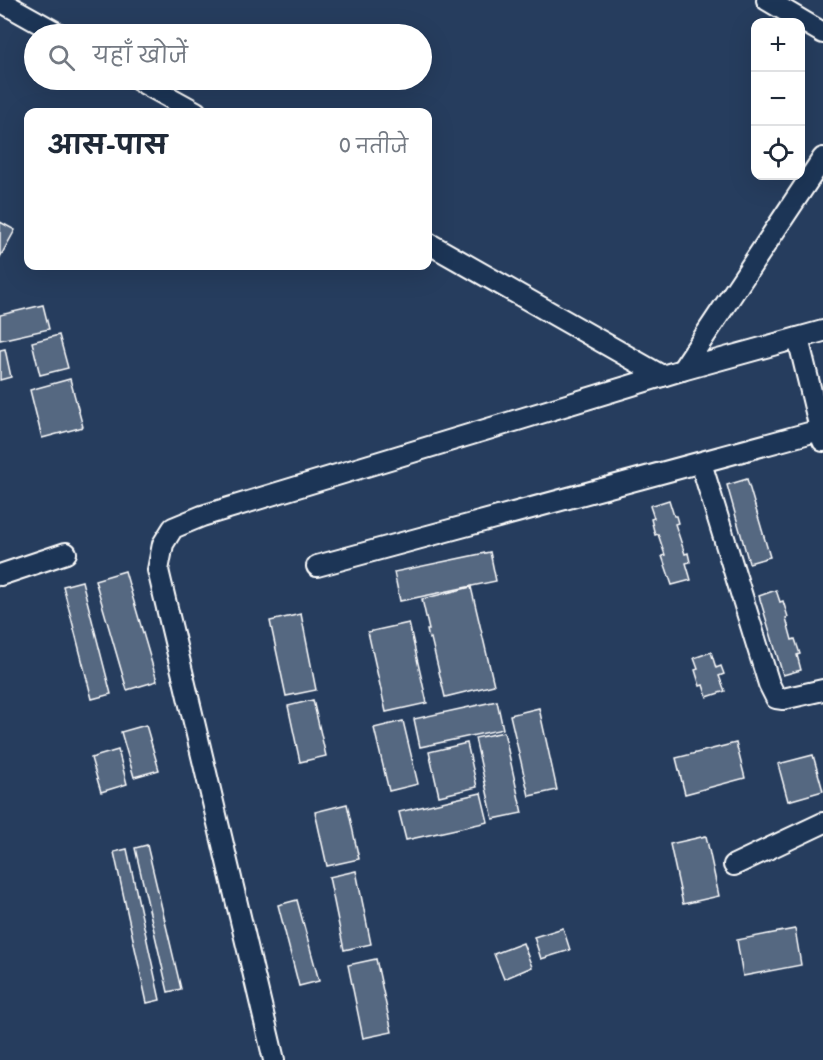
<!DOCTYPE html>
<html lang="hi">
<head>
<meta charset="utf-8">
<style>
  body { margin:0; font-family:"Balsamiq Sans","Playpen Sans Deva",sans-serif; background:#f2f2f3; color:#1f2937 }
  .controls { position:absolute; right:18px; top:18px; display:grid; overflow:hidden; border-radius:12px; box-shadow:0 6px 24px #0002 }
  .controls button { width:54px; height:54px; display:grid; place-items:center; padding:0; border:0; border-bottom:2px solid #e0e1e3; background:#fff; color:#1f2937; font:30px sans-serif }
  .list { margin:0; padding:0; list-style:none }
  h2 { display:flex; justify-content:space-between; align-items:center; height:78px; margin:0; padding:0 24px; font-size:26px }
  h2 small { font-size:20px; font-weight:400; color:#747a83 }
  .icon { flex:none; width:33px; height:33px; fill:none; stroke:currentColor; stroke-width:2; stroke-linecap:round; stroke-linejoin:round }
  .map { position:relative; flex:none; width:823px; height:1060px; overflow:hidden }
  .search { position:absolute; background:#fff; box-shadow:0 6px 24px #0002; left:24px; top:24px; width:408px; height:66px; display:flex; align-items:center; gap:15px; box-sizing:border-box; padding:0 21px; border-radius:33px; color:#747a83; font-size:22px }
  .panel { position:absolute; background:#fff; box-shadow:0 6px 24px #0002; left:24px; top:108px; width:408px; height:162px; border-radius:12px }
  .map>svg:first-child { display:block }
</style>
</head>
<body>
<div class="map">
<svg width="823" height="1060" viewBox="0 0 823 1060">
  <rect width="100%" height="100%" fill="#263d5e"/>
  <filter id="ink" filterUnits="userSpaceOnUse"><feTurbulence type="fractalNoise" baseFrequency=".0167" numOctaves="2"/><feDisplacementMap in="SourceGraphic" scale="12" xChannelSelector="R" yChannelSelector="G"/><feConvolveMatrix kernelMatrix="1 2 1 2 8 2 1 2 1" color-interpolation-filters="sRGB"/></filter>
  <g filter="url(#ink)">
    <g fill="#556781" stroke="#fff" stroke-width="1.5">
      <polygon points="0,222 15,230 0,257"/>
      <polygon points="43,305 49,329 0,340 0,315"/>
      <polygon points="59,335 68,368 40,375 32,342"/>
      <polygon points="5,349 11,377 0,380 0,350"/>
      <polygon points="70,379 83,427 42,438 30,390"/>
      <polygon points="747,479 770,557 749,563 727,485"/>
      <polygon points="669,500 674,516 676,516 678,523 675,524 685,554 688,553 690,562 686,563 691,580 672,585 662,556 665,555 658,534 655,535 651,519 654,518 650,506"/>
      <polygon points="490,552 496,581 400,601 394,572"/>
      <polygon points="125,571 157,681 127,690 95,580"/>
      <polygon points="82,581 111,694 92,699 63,586"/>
      <polygon points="471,587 494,685 445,697 431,638 429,639 427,630 429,630 422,599"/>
      <polygon points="776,590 780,602 783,601 788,617 786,618 792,640 795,639 800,654 797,655 801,670 783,675 759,596"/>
      <polygon points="301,614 316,690 286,696 270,621"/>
      <polygon points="409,623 427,703 386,712 368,632"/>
      <polygon points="711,652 716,668 721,666 724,674 719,676 725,691 707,697 703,685 700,686 695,670 698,669 694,658"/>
      <polygon points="313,700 326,756 300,762 288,706"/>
      <polygon points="497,701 503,729 420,747 414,719"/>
      <polygon points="539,708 557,790 529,796 510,715"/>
      <polygon points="403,721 418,784 389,791 374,728"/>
      <polygon points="146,725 159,770 134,777 121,732"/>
      <polygon points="504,732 522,813 493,819 475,738"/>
      <polygon points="467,743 477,787 439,796 429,752"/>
      <polygon points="736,743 745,778 685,794 676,758"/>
      <polygon points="118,750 127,784 101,792 91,758"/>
      <polygon points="813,755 823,791 788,801 778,764"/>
      <polygon points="481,793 488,822 406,840 399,812"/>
      <polygon points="347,804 359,859 327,866 315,812"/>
      <polygon points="706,836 719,896 683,904 670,844"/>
      <polygon points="147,845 181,989 168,992 135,848"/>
      <polygon points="127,849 160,1000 147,1003 114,852"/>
      <polygon points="356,871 371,944 344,950 329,877"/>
      <polygon points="297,900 319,981 299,986 278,905"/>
      <polygon points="563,928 570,950 541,959 534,937"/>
      <polygon points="795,929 801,965 743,976 737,940"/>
      <polygon points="523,943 532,967 504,979 494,954"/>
      <polygon points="376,959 392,1032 363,1038 348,965"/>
    </g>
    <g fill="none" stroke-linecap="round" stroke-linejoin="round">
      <g stroke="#fff" stroke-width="24">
        <g id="minor">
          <polyline points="767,0 823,33"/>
          <polyline points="0,1 59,34"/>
          <polyline points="138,80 196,112"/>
          <polyline points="428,243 662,376"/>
          <polyline points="798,338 823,441"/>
          <polyline points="682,370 823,158"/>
          <polyline points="701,463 769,684 776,698 783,699 823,690"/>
          <polyline points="317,566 820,430"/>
          <polyline points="0,575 66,553"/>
          <polyline points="734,865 823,823"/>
          <polyline points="274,1060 158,570 163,544 173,528 202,516 682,370 823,331"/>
        </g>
      </g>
      <use href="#minor" stroke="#1d3557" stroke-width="20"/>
    </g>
  </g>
</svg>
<div class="controls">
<button>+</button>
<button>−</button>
<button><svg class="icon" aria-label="locate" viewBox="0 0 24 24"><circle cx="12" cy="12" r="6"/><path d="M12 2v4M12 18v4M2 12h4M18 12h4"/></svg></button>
</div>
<div class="search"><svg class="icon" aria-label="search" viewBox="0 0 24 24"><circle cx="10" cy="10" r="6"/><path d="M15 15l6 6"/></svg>यहाँ खोजें</div>
<section class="panel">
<h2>आस-पास<small>0 नतीजे</small></h2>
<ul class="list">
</ul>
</section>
</div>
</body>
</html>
